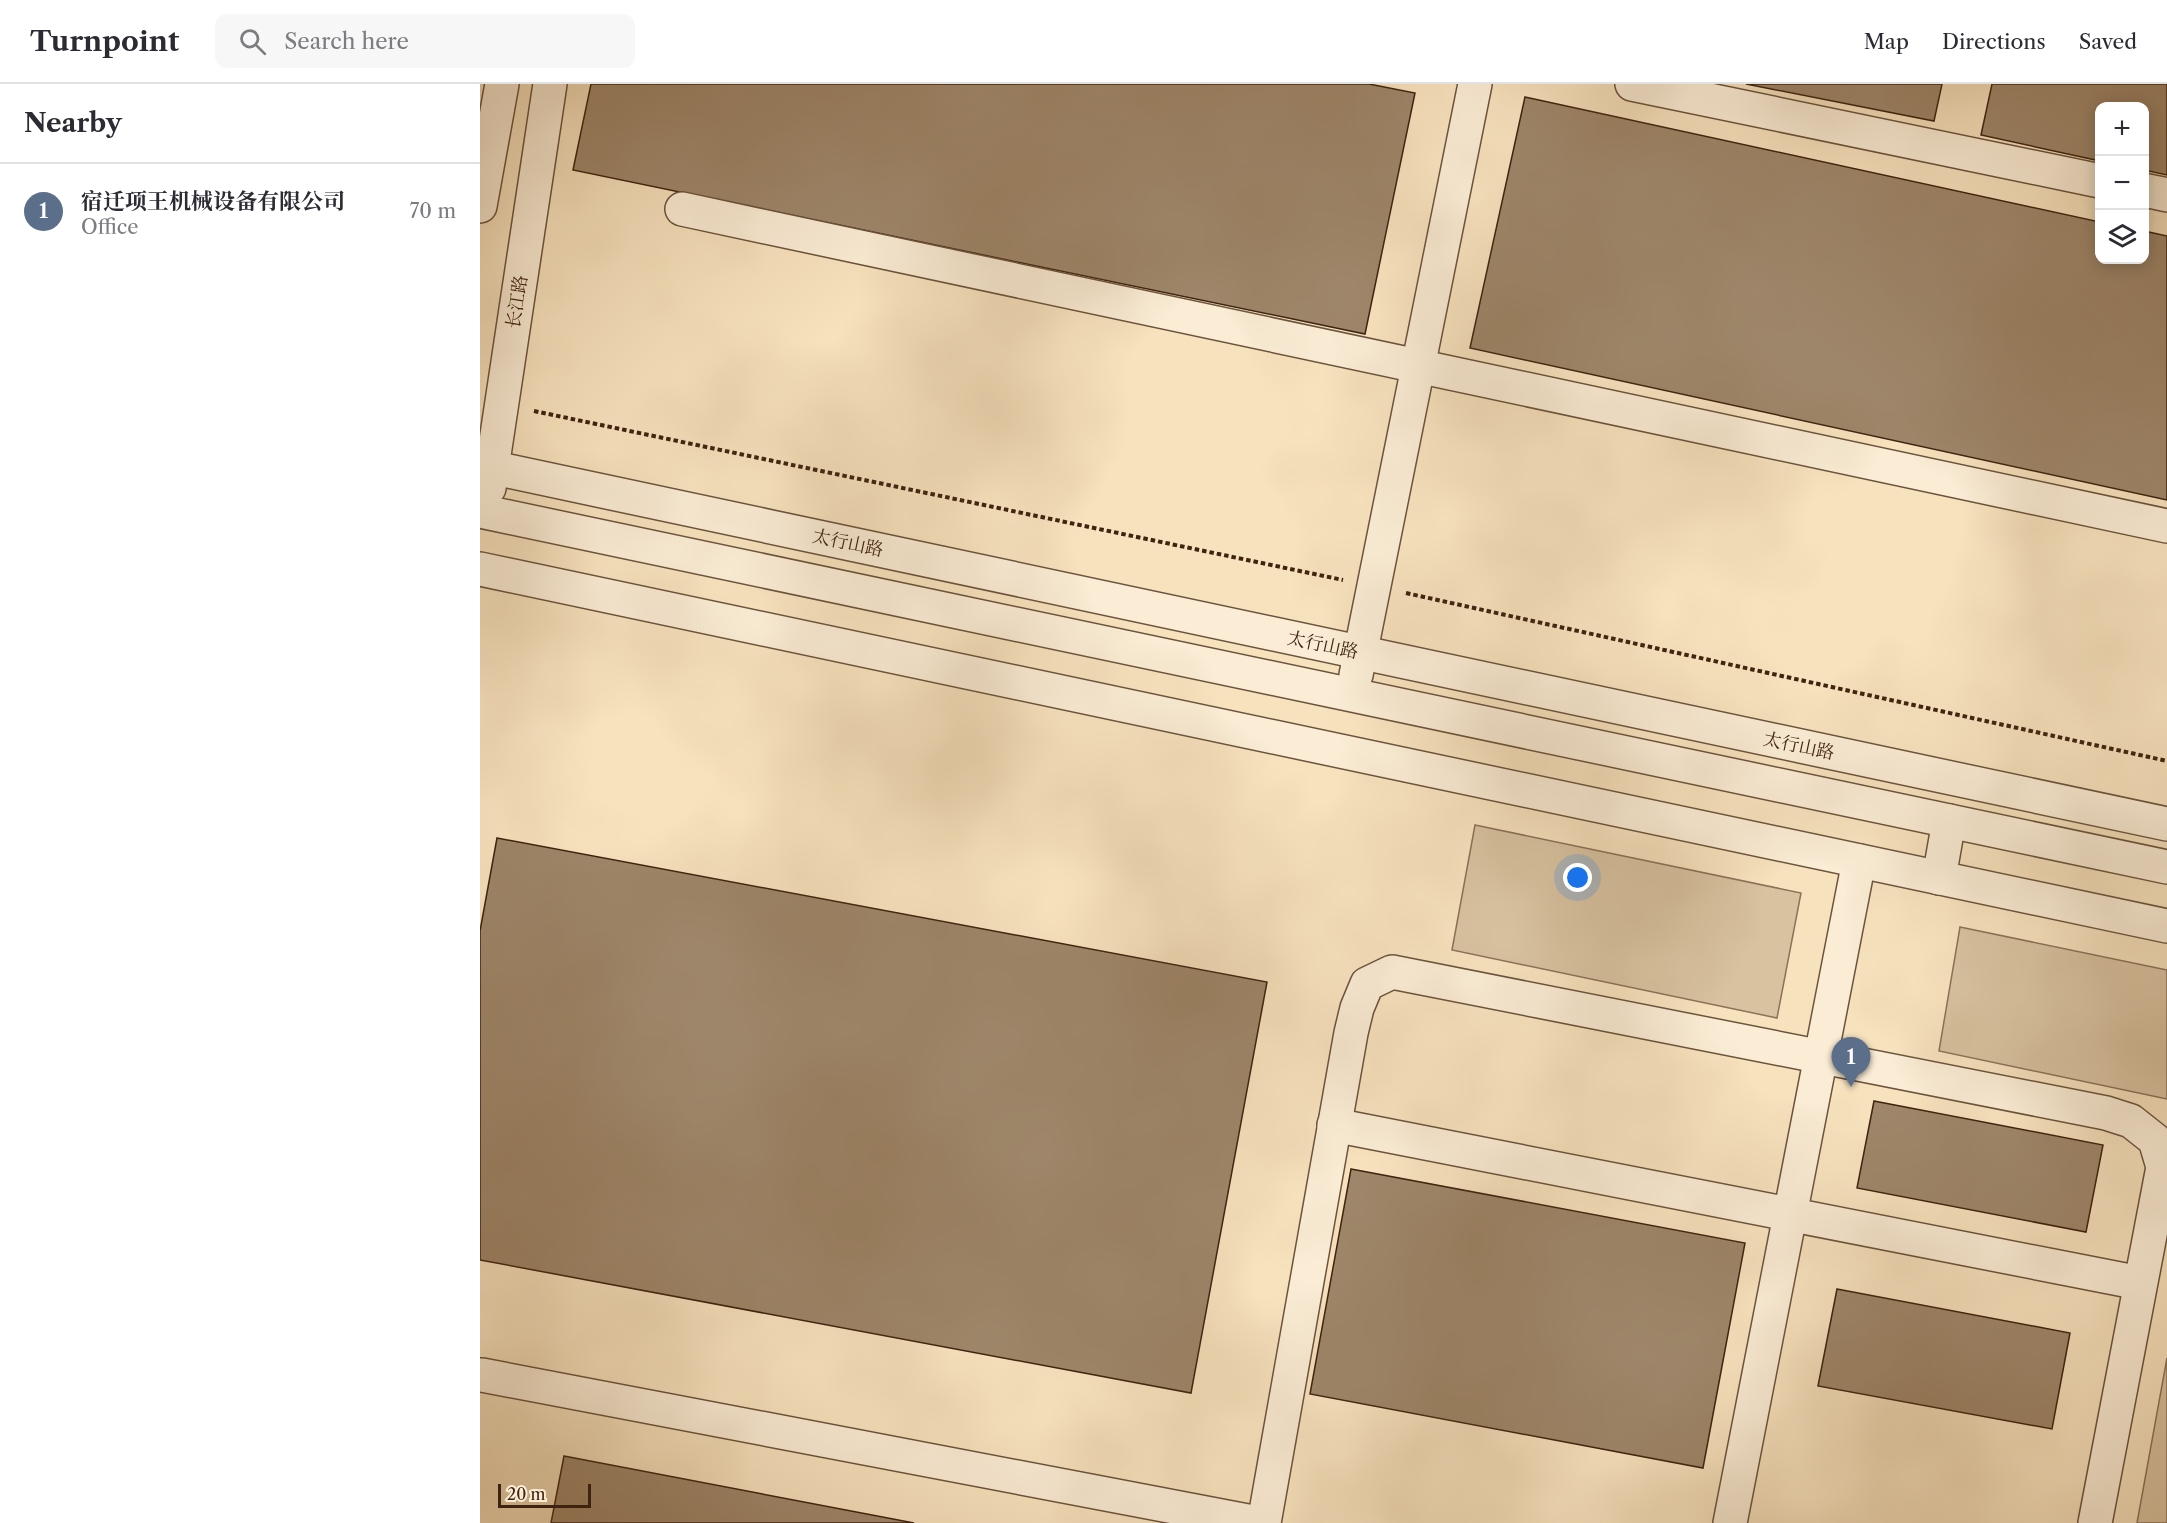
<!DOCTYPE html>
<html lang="en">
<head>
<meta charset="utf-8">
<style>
  body { margin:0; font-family:"Libre Caslon Text","Noto Serif SC",serif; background:#f7f7f7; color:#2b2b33 }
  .controls { position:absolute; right:18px; top:18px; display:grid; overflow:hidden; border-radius:12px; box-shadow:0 3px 15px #0003 }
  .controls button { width:54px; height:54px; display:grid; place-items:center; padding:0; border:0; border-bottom:2px solid #e1e1e2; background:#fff; color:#2b2b33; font:30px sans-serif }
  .scale { position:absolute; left:18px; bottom:15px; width:93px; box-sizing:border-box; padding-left:6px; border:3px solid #3e2310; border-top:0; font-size:16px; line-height:21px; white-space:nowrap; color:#3e2310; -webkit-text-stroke:4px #faecd5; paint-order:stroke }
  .you { position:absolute; left:1098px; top:794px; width:21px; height:21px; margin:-15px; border:4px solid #fff; border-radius:50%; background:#1a73e8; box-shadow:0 0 0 9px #1a73e833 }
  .badge { display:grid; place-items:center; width:39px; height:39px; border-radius:50%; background:#db2777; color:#fff; font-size:20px; font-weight:700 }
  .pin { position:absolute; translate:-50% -50px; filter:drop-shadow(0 2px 3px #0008) }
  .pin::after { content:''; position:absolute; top:32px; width:21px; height:18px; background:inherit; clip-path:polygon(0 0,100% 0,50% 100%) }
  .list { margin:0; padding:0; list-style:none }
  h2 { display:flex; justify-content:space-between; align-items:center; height:78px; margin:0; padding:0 24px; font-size:26px }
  h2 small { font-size:20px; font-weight:400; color:#7c7c81 }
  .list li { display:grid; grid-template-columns:39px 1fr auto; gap:18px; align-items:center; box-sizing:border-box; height:96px; padding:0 24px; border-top:2px solid #e1e1e2 }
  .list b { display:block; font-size:22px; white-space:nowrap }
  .list p { margin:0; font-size:20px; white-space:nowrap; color:#7c7c81 }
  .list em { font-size:20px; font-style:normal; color:#7c7c81 }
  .icon { flex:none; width:33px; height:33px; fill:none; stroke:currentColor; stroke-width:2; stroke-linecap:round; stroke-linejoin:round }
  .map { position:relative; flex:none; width:1687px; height:1439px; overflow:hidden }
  header { display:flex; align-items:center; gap:36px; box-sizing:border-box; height:84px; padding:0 30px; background:#fff; border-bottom:2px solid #e1e1e2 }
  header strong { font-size:28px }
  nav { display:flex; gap:33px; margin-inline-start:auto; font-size:21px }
  .search { width:420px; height:54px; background:#f7f7f7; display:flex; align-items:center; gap:15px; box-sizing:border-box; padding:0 21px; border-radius:12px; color:#7c7c81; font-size:22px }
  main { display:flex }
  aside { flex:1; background:#fff }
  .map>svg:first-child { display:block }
</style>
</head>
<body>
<header>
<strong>Turnpoint</strong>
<div class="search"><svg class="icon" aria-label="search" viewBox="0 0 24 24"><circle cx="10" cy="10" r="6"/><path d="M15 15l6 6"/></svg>Search here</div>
<nav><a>Map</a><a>Directions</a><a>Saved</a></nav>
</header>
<main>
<aside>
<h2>Nearby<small></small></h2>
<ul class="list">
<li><span class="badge" style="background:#5c6f8a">1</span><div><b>宿迁项王机械设备有限公司</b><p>Office</p></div><em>70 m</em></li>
</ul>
</aside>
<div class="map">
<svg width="1687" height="1439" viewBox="0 0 1687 1439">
  <rect width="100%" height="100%" fill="#f7e2be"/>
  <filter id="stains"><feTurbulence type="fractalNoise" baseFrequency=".00333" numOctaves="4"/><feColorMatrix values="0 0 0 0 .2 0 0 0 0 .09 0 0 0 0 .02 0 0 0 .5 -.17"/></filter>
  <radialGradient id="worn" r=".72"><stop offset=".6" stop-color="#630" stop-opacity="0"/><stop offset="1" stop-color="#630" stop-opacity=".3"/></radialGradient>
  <g fill="#d8c2a0" stroke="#8b7258" stroke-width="1.5">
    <polygon points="995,741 1321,809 1297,934 972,866"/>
    <polygon points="1480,843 1687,886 1687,1015 1459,967"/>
    <polygon points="1687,1274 1687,1439 1657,1439"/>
  </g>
  <g fill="#9e866a" stroke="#3e2310" stroke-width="1.5">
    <polygon points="111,0 889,0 935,9 885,250 93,86"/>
    <polygon points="1266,0 1462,0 1454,37"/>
    <polygon points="1512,0 1687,0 1687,91 1664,86 1664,22 1620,22 1620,77 1501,51"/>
    <polygon points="1045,13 1620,138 1620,176 1664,176 1664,147 1687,152 1687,416 990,264"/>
    <polygon points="17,754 787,898 711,1309 0,1176 0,847"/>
    <polygon points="1394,1017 1623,1061 1606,1148 1377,1104"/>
    <polygon points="871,1085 1265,1159 1223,1384 830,1310"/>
    <polygon points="1357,1205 1590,1249 1572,1345 1338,1302"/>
    <polygon points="84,1372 434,1439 71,1439"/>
  </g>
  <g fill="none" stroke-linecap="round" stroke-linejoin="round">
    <g stroke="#6c533c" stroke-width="36">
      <g id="minor">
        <polyline points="1152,0 1620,97"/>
        <polyline points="1664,106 1687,111"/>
        <polyline points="0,122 22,0"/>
        <polyline points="202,125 1687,442"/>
        <polyline points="0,381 1687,740"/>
        <polyline points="9,404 70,0"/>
        <polyline points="0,427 1687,783"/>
        <polyline points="0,485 1687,842"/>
        <polyline points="876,591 995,0"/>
        <polyline points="1459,794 1469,737"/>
        <polyline points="854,1041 1660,1199"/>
        <polyline points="2,1291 778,1439"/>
        <polyline points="784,1439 871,949 877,924 887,900 912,888 1626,1029 1651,1037 1675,1056 1683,1083 1615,1439"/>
        <polyline points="1250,1439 1379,777"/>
      </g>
    </g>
    <g stroke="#3e2310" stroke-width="4" stroke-dasharray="4.5 3" stroke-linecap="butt">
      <polyline points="54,327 863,496"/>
      <polyline points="926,509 1687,677"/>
    </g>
    <use href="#minor" stroke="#faecd5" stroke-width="33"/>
  </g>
  <g text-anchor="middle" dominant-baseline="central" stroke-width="5" stroke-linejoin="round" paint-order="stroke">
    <g font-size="18" fill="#3e2310" stroke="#faecd5">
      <text transform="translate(37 218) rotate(-81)">长江路</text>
      <text transform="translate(368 459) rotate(12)">太行山路</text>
      <text transform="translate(843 561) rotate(12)">太行山路</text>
      <text transform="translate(1319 662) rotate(12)">太行山路</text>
    </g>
  </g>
  <rect width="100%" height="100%" filter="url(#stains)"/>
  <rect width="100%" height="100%" fill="url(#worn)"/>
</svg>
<div class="controls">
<button>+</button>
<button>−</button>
<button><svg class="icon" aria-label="layers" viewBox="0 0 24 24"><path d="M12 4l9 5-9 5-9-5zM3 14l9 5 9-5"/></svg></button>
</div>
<div class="scale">20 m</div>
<div class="you"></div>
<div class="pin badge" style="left:1371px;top:1003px;background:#5c6f8a">1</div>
</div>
</main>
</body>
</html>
